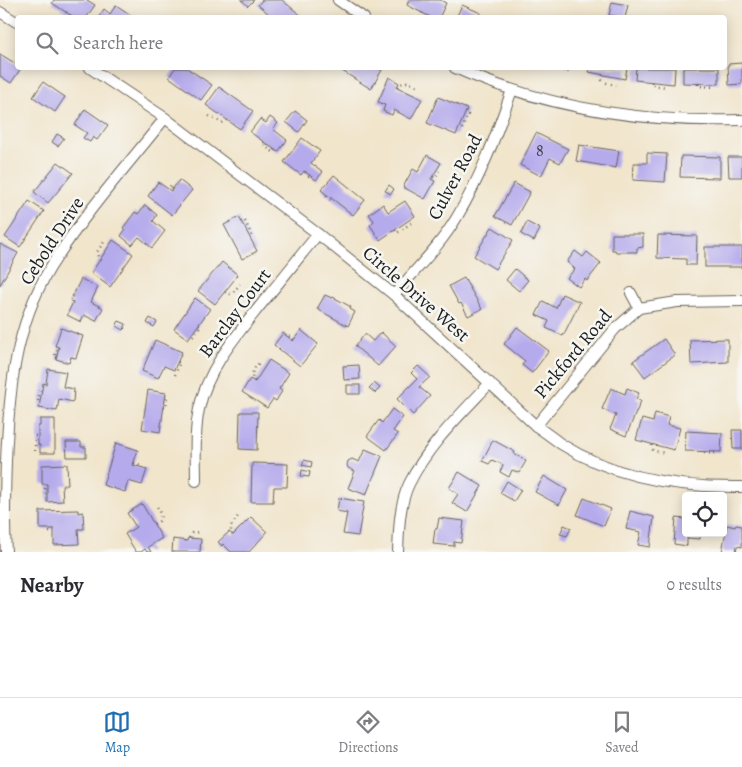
<!DOCTYPE html>
<html lang="en">
<head>
<meta charset="utf-8">
<style>
  body { margin:0; font-family:Alegreya,serif; background:#f2f2f3; color:#2b2b33 }
  .controls { position:absolute; right:15px; bottom:15px; display:grid; overflow:hidden; border-radius:5px; box-shadow:0 2px 12px #0003 }
  .controls button { width:45px; height:45px; display:grid; place-items:center; padding:0; border:0; border-bottom:1px solid #e1e1e2; background:#fff; color:#2b2b33; font:25px sans-serif }
  .list { margin:0; padding:0; list-style:none }
  h2 { display:flex; justify-content:space-between; align-items:center; height:65px; margin:0; padding:0 20px; font-size:21px }
  h2 small { font-size:16px; font-weight:400; color:#7c7c81 }
  .icon { flex:none; width:28px; height:28px; fill:none; stroke:currentColor; stroke-width:2; stroke-linecap:round; stroke-linejoin:round }
  .map { position:relative; flex:none; width:742px; height:552px; overflow:hidden }
  .search { position:absolute; background:#fff; box-shadow:0 2px 12px #0003; left:15px; right:15px; top:15px; height:55px; display:flex; align-items:center; gap:12px; box-sizing:border-box; padding:0 18px; border-radius:5px; color:#7c7c81; font-size:19px }
  .sheet { height:145px; background:#fff }
  nav { display:flex; justify-content:space-around; align-items:center; box-sizing:border-box; height:70px; border-top:1px solid #e1e1e2; background:#fff; font-size:14px; color:#7c7c81 }
  nav a { display:grid; justify-items:center; gap:2px }
  nav .on { color:#1f6fb2 }
  .map>svg:first-child { display:block }
</style>
</head>
<body>
<div class="map">
<svg width="742" height="552" viewBox="0 0 742 552">
  <rect width="100%" height="100%" fill="#f6f6f2"/>
  <filter id="ink" filterUnits="userSpaceOnUse"><feTurbulence type="fractalNoise" baseFrequency=".02" numOctaves="2"/><feDisplacementMap in="SourceGraphic" scale="10" xChannelSelector="R" yChannelSelector="G"/><feConvolveMatrix kernelMatrix="1 2 1 2 8 2 1 2 1" color-interpolation-filters="sRGB"/></filter>
  <filter id="wash" filterUnits="userSpaceOnUse"><feTurbulence type="fractalNoise" baseFrequency=".0096" numOctaves="4" result="noise"/><feDisplacementMap in="SourceGraphic" scale="20" xChannelSelector="R" yChannelSelector="G"/><feGaussianBlur stdDeviation="1.12" result="paint"/><feColorMatrix in="noise" values="0 0 0 0 0 0 0 0 0 0 0 0 0 0 0 0 0 1.4 0 .05"/><feComposite in="paint" operator="in"/></filter>
  <g filter="url(#wash)">
    <rect width="100%" height="100%" fill="#f1e5cc"/>
    <g id="blocks">
      <g fill="#b5aaec">
        <polygon points="54,0 87,0 95,5 86,18 75,18 52,3"/>
        <polygon points="241,0 254,0 248,6"/>
        <polygon points="262,0 282,0 304,18 274,18 258,5"/>
        <polygon points="409,0 440,0 446,3 439,18 432,18 407,5"/>
        <polygon points="612,2 628,5 625,18 609,15"/>
        <polygon points="116,5 131,15 129,18 98,18 104,9 110,14"/>
        <polygon points="462,5 481,13 479,18 456,18"/>
        <polygon points="0,54 18,65 18,68 21,68 11,83 0,76"/>
        <polygon points="742,63 742,84 729,85 728,64"/>
        <polygon points="175,68 187,68 212,85 201,100 169,77"/>
        <polygon points="339,68 377,68 382,70 371,89 339,69"/>
        <polygon points="590,68 627,68 625,79 589,72"/>
        <polygon points="636,68 675,68 674,84 635,80"/>
        <polygon points="683,68 719,68 719,84 683,83"/>
        <polygon points="389,77 399,83 397,87 422,99 411,119 394,110 392,115 383,111 385,105 378,102"/>
        <polygon points="43,82 65,97 55,112 33,97"/>
        <polygon points="219,87 253,111 240,129 206,105"/>
        <polygon points="438,97 467,109 456,135 427,123"/>
        <polygon points="85,109 108,125 97,140 93,137 90,142 83,138 87,133 75,125"/>
        <polygon points="295,111 307,120 299,132 286,122"/>
        <polygon points="270,117 278,123 273,129 287,140 278,152 250,132 260,119 266,123"/>
        <polygon points="536,133 568,149 560,163 550,158 541,176 520,165"/>
        <polygon points="57,134 64,138 58,146 52,142"/>
        <polygon points="302,138 320,151 311,163 323,172 316,180 304,171 301,175 284,162"/>
        <polygon points="579,145 619,151 616,168 576,161"/>
        <polygon points="647,153 667,154 665,182 633,180 634,163 647,163"/>
        <polygon points="427,155 441,163 431,179 435,181 425,199 403,187 413,169 418,172"/>
        <polygon points="681,156 720,157 720,178 680,177"/>
        <polygon points="728,157 742,157 742,177 729,177"/>
        <polygon points="58,162 73,173 48,203 34,192"/>
        <polygon points="334,175 365,200 353,215 321,190"/>
        <polygon points="179,180 192,190 172,215 148,196 158,182 171,191"/>
        <polygon points="514,183 530,192 512,225 495,216"/>
        <polygon points="389,185 394,189 391,194 385,191"/>
        <polygon points="29,201 44,211 20,247 5,237"/>
        <polygon points="405,201 415,216 380,240 370,225 374,221 369,214 383,204 388,212"/>
        <polygon points="145,205 157,215 153,221 165,231 152,248 139,237 132,245 121,236 125,230 123,228 135,212 138,214"/>
        <polygon points="239,217 257,251 242,259 224,225"/>
        <polygon points="527,222 540,229 534,241 521,234"/>
        <polygon points="492,227 513,240 495,269 474,256"/>
        <polygon points="612,234 643,234 643,247 637,248 637,252 616,252 615,250 612,250"/>
        <polygon points="658,235 697,236 696,265 686,265 686,259 657,258"/>
        <polygon points="113,240 133,254 110,287 91,273"/>
        <polygon points="0,244 18,253 0,285"/>
        <rect x="705" y="247" width="37" height="20"/>
        <polygon points="575,251 583,257 587,252 601,263 587,281 585,279 579,287 567,278 575,269 567,262"/>
        <polygon points="222,262 238,275 215,304 198,291"/>
        <polygon points="515,269 528,280 519,291 506,280"/>
        <polygon points="464,278 482,309 468,316 461,303 459,304 449,286"/>
        <polygon points="81,279 98,287 91,302 103,308 96,321 84,315 81,322 67,315 73,302 70,301"/>
        <polygon points="562,294 580,302 563,336 546,328 549,321 536,315 543,301 556,308"/>
        <polygon points="325,295 332,298 333,297 351,307 350,309 355,312 348,326 317,309"/>
        <polygon points="195,298 210,309 188,339 174,329"/>
        <polygon points="150,318 157,322 154,327 147,323"/>
        <polygon points="119,321 126,324 124,330 116,326"/>
        <polygon points="517,327 549,351 532,373 522,365 525,361 504,344"/>
        <polygon points="61,328 83,336 76,358 71,357 69,363 56,359 59,347 55,346"/>
        <polygon points="301,330 318,344 300,366 274,345 283,333 293,341"/>
        <polygon points="381,332 396,346 378,366 355,346 365,334 373,341"/>
        <polygon points="664,339 675,355 645,377 633,361"/>
        <polygon points="728,339 728,362 691,364 690,340"/>
        <polygon points="155,340 182,352 174,370 164,366 158,378 142,371"/>
        <polygon points="269,360 289,373 279,389 282,391 276,401 273,399 267,408 242,392 250,379 255,382"/>
        <polygon points="359,365 360,379 344,380 343,366"/>
        <polygon points="418,366 430,377 419,387 430,396 413,415 397,399 417,379 411,373"/>
        <polygon points="48,369 66,372 63,387 74,389 73,402 59,399 57,411 39,408 43,383 46,384"/>
        <polygon points="374,383 380,388 375,393 369,388"/>
        <rect x="347" y="385" width="13" height="9"/>
        <polygon points="611,388 625,394 627,388 639,393 636,399 641,401 626,436 610,429 616,415 602,409"/>
        <polygon points="148,390 166,393 160,432 142,429"/>
        <polygon points="392,409 403,417 393,431 398,434 386,450 367,436 379,420 382,423"/>
        <polygon points="240,412 258,412 257,450 239,449"/>
        <polygon points="655,413 669,417 667,425 680,428 674,450 636,440 642,419 653,422"/>
        <polygon points="40,419 55,419 55,453 40,453 40,445 38,445 38,426 40,426"/>
        <polygon points="732,430 742,430 742,449 733,449"/>
        <polygon points="686,431 722,433 721,452 685,451"/>
        <polygon points="493,440 515,452 514,454 526,461 519,473 512,470 509,477 500,472 503,465 492,460 489,464 482,461"/>
        <polygon points="66,442 81,442 81,447 86,447 86,457 67,457"/>
        <polygon points="116,443 138,450 133,465 147,469 142,485 128,481 125,492 103,485"/>
        <polygon points="365,449 382,456 366,495 348,488 355,471 348,468 347,465 348,461 352,459 359,462"/>
        <polygon points="304,460 312,462 311,467 302,465"/>
        <polygon points="252,463 288,464 287,487 274,487 273,502 251,502"/>
        <polygon points="67,464 68,485 62,485 63,501 47,502 47,484 42,484 42,465"/>
        <polygon points="302,470 310,472 309,477 301,476"/>
        <polygon points="459,472 482,486 467,512 452,503 458,494 449,488"/>
        <polygon points="544,476 567,490 559,505 535,492"/>
        <polygon points="507,481 521,490 514,501 500,493"/>
        <polygon points="339,498 364,502 358,536 343,534 347,513 337,511"/>
        <polygon points="584,498 611,509 604,526 577,515"/>
        <polygon points="142,504 162,538 148,547 151,552 147,552 145,549 141,552 136,552 125,534 136,527 127,513"/>
        <polygon points="78,510 78,513 83,512 84,529 78,529 79,544 54,545 54,529 40,529 40,511"/>
        <polygon points="630,511 654,517 650,547 638,545 641,532 626,529"/>
        <polygon points="251,517 267,532 249,552 231,552 223,544 222,546 218,542 229,532 233,535"/>
        <polygon points="439,518 464,521 461,543 454,542 454,546 433,544 435,529 437,529"/>
        <polygon points="676,518 686,519 686,533 700,533 700,539 687,538 687,546 674,544"/>
        <polygon points="564,525 571,528 567,536 560,534"/>
        <polygon points="727,525 735,527 736,525 742,526 742,547 737,546 736,552 722,552"/>
        <polygon points="188,538 201,539 200,552 172,552 173,539 187,541"/>
      </g>
    </g>
  </g>
  <g filter="url(#ink)">
    <use href="#blocks" fill-opacity="0" stroke="#67625a" stroke-width="1"/>
    <g fill="none" stroke-linecap="round" stroke-linejoin="round">
      <g stroke="#67625a" stroke-width="12">
        <g id="street">
          <polyline points="338,0 364,18"/>
          <polyline points="0,12 18,23"/>
          <path d="M90,68L165,118L318,234L394,295L536,426C545,432 553,438 561,444C615,478 680,488 742,487"/>
          <path d="M455,68C546,108 643,123 742,120"/>
          <polyline points="631,293 639,308"/>
          <path d="M394,295C415,270 440,246 457,217C482,175 496,135 512,90"/>
          <polyline points="536,426 615,329 639,308 677,302 742,301"/>
          <path d="M196,481C196,457 194,433 199,409C208,367 237,335 263,302C282,279 300,256 318,234"/>
          <path d="M6,552C4,522 5,492 6,461C9,393 14,328 50,268C83,215 126,167 165,118"/>
          <path d="M398,552C399,530 399,505 409,484C428,445 461,414 490,383"/>
        </g>
      </g>
      <g stroke="#67625a" stroke-width="2.5" stroke-dasharray="1 4" stroke-linecap="butt">
        <polyline points="66,12 73,18"/>
        <polyline points="420,18 422,12"/>
        <polyline points="553,68 569,72"/>
        <polyline points="603,75 602,80 607,83 616,85"/>
        <polyline points="652,82 651,85 667,87"/>
        <polyline points="698,84 698,86 713,87"/>
        <polyline points="398,87 400,84 407,82 420,87"/>
        <polyline points="209,116 222,123 228,120"/>
        <polyline points="462,129 468,115 465,114"/>
        <polyline points="264,142 262,144 276,154"/>
        <polyline points="305,172 310,177"/>
        <polyline points="433,177 435,178 439,171"/>
        <polyline points="172,189 169,188 172,183"/>
        <polyline points="326,196 332,201 333,199"/>
        <polyline points="245,221 252,236 249,237"/>
        <polyline points="395,230 397,233 411,223"/>
        <polyline points="101,260 98,257 97,252 104,242"/>
        <polyline points="225,292 229,294 232,294 240,284"/>
        <polyline points="193,336 201,325 199,324"/>
        <polyline points="289,336 294,340"/>
        <polyline points="55,355 57,348 59,349"/>
        <polyline points="175,375 180,362 178,362"/>
        <polyline points="255,381 252,379 253,370 259,363"/>
        <polyline points="38,401 40,389 42,389"/>
        <polyline points="164,407 166,407 167,398"/>
        <polyline points="652,445 651,448 654,451 666,453"/>
        <polyline points="35,451 35,436 38,436"/>
        <polyline points="701,451 701,453 717,453"/>
        <polyline points="134,463 140,465"/>
        <polyline points="45,494 45,487 47,487"/>
        <polyline points="154,524 159,521 161,516 156,504"/>
        <polyline points="49,532 54,532"/>
        <polyline points="233,535 231,532 231,526 239,515"/>
        <polyline points="189,538 192,533 199,532"/>
      </g>
      <use href="#street" stroke="#fff" stroke-width="10"/>
    </g>
  </g>
  <g text-anchor="middle" dominant-baseline="central" stroke-width="5" stroke-linejoin="round" paint-order="stroke">
    <g font-size="16" fill="#424050">
      <text x="540" y="151">8</text>
    </g>
    <g font-size="19" fill="#1c1c1c" stroke="#f6f6f2">
      <text transform="translate(455 177) rotate(-62)">Culver Road</text>
      <text transform="translate(52 241) rotate(-57)">Cebold Drive</text>
      <text transform="translate(416 294) rotate(41)">Circle Drive West</text>
      <text transform="translate(235 313) rotate(-53)">Barclay Court</text>
      <text transform="translate(573 354) rotate(-50)">Pickford Road</text>
    </g>
  </g>
</svg>
<div class="controls">
<button><svg class="icon" aria-label="locate" viewBox="0 0 24 24"><circle cx="12" cy="12" r="6"/><path d="M12 2v4M12 18v4M2 12h4M18 12h4"/></svg></button>
</div>
<div class="search"><svg class="icon" aria-label="search" viewBox="0 0 24 24"><circle cx="10" cy="10" r="6"/><path d="M15 15l6 6"/></svg>Search here</div>
</div>
<section class="sheet">
<h2>Nearby<small>0 results</small></h2>
<ul class="list">
</ul>
</section>
<nav>
<a class="on"><svg class="icon" aria-label="map" viewBox="0 0 24 24"><path d="M3 6l6-2 6 2 6-2v14l-6 2-6-2-6 2zM9 4v14M15 6v14"/></svg>Map</a>
<a><svg class="icon" aria-label="directions" viewBox="0 0 24 24"><path d="M12 3l9 9-9 9-9-9zM9 14v-3h6M13 9l2 2-2 2"/></svg>Directions</a>
<a><svg class="icon" aria-label="saved" viewBox="0 0 24 24"><path d="M7 4h10v16l-5-4-5 4z"/></svg>Saved</a>
</nav>
</body>
</html>
